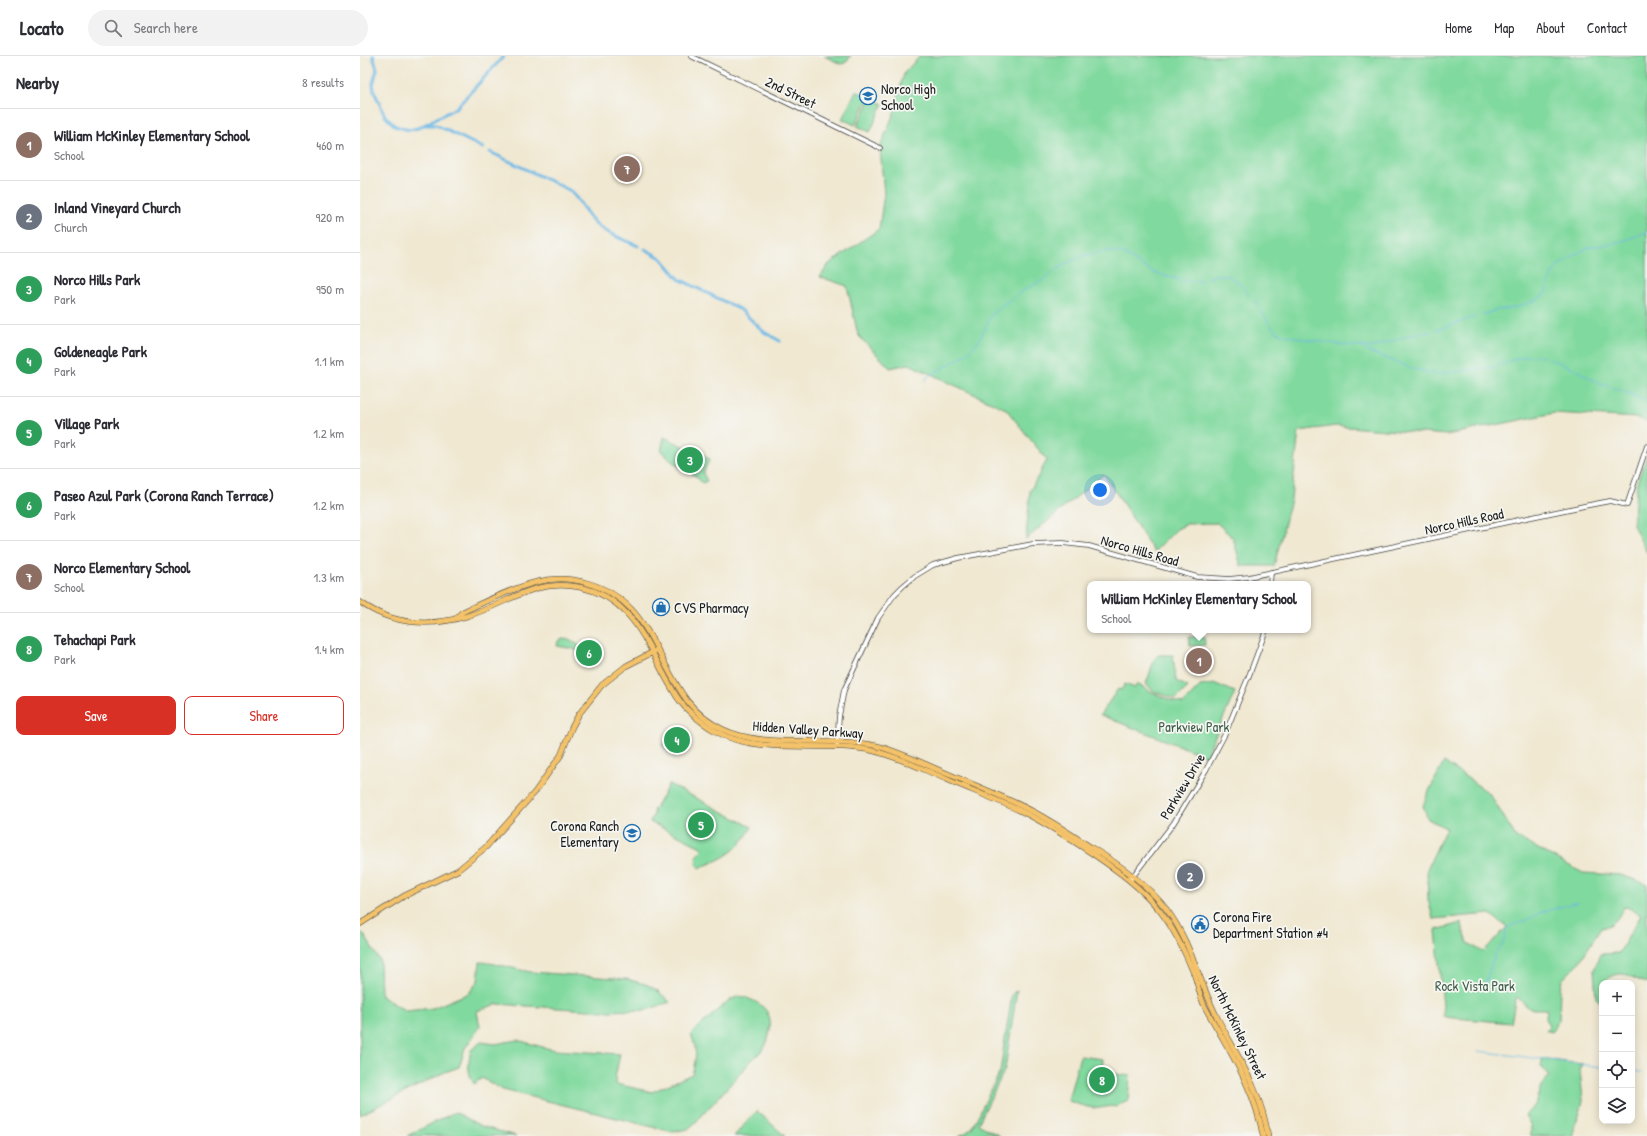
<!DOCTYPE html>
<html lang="en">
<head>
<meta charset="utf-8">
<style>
  body { margin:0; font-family:"Patrick Hand",sans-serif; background:#f2f2f3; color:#2b2b33 }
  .controls { position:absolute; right:12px; bottom:12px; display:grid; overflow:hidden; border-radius:8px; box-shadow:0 2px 10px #0003 }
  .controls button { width:36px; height:36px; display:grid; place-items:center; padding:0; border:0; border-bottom:1px solid #e1e1e2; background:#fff; color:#2b2b33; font:20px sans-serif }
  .you { position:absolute; left:740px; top:434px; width:14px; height:14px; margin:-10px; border:3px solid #fff; border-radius:50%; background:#1a73e8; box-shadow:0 0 0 6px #1a73e833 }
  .badge { display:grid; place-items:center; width:26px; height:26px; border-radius:50%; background:#d93025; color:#fff; font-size:13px; font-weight:700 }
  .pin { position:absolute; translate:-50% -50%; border:2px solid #fff; box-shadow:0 1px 4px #0006 }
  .popup { position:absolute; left:727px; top:525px; width:224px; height:52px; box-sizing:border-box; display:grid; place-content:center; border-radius:8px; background:#fff; filter:drop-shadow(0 1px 3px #0005); font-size:13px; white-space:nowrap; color:#7c7c81 }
  .popup b { font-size:15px; color:#2b2b33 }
  .popup::after { content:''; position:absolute; left:50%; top:100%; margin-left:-8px; border:8px solid transparent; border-top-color:#fff }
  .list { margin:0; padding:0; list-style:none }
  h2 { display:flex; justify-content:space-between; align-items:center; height:52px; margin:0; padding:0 16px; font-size:17px }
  h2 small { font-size:13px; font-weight:400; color:#7c7c81 }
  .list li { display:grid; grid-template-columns:26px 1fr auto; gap:12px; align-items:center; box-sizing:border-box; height:72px; padding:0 16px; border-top:1px solid #e1e1e2 }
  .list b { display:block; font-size:15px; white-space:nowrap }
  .list p { margin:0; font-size:13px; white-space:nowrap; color:#7c7c81 }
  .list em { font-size:13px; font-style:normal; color:#7c7c81 }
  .actions { display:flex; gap:8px; padding:12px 16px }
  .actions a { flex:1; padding:9px 0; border:1px solid #d93025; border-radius:8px; text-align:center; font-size:14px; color:#d93025 }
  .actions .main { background:#d93025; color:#fff }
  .icon { flex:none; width:22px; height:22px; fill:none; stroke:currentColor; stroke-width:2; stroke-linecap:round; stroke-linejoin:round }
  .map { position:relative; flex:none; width:1287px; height:1080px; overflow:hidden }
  header { display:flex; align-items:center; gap:24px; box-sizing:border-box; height:56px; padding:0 20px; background:#fff; border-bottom:1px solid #e1e1e2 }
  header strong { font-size:19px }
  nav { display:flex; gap:22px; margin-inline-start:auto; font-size:14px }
  .search { width:280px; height:36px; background:#f2f2f3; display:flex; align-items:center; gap:10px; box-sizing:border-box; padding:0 14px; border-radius:22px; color:#7c7c81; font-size:15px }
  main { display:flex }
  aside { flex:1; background:#fff }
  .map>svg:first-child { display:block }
</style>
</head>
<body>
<header>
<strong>Locato</strong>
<div class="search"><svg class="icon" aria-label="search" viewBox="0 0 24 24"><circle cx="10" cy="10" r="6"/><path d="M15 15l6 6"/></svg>Search here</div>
<nav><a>Home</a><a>Map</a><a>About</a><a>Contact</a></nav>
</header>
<main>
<aside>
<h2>Nearby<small>8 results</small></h2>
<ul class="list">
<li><span class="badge" style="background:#8d6e63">1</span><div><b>William McKinley Elementary School</b><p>School</p></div><em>460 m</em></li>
<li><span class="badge" style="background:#6b7280">2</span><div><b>Inland Vineyard Church</b><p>Church</p></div><em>920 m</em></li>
<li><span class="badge" style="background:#2e9e5b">3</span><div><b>Norco Hills Park</b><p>Park</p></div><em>950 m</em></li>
<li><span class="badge" style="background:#2e9e5b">4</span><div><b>Goldeneagle Park</b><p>Park</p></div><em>1.1 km</em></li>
<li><span class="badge" style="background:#2e9e5b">5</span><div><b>Village Park</b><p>Park</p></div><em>1.2 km</em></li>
<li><span class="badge" style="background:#2e9e5b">6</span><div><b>Paseo Azul Park (Corona Ranch Terrace)</b><p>Park</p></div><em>1.2 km</em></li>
<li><span class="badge" style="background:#8d6e63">7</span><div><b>Norco Elementary School</b><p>School</p></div><em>1.3 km</em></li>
<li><span class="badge" style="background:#2e9e5b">8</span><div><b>Tehachapi Park</b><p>Park</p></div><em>1.4 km</em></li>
</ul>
<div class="actions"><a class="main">Save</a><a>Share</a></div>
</aside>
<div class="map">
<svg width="1287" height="1080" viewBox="0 0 1287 1080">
  <rect width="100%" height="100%" fill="#f6f6f2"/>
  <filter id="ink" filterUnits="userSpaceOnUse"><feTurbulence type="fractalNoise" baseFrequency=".025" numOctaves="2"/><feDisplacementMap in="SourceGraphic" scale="8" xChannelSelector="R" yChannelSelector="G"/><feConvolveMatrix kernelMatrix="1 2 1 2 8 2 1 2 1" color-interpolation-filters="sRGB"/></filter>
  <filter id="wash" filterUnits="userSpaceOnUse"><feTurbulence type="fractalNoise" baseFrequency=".012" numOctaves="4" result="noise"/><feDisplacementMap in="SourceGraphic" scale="16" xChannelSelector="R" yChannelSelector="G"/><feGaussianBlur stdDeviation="0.9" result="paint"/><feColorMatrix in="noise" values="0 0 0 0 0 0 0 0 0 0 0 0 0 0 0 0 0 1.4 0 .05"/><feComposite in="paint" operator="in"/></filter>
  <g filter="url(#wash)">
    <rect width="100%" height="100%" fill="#f0e8d1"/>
    <g fill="#80d99e" stroke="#4e7a5d">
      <polygon points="464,0 491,0 485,7 481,8"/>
      <polygon points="560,0 1287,0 1287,366 1278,362 1194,357 1087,379 976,370 939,375 931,443 914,510 881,510 873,482 857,467 827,468 817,473 794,496 744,418 666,483 670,435 687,404 646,353 549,308 530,312 498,279 487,230 460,221 469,208 519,173 524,138 520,92 535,54 542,24 545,16"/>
      <polygon points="496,35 509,41 495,69 482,63"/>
      <polygon points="511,42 523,48 510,76 497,70"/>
      <polygon points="304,381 350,403 343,417 347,425 342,427 337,421 315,408 301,395"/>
      <polygon points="1287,400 1287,497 1273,469 1277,426"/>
      <polygon points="844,580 845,589 830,590 829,581"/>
      <polygon points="203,583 211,584 226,595 234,590 242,601 232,609 214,593 197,590 198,585"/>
      <polygon points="799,599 813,599 816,625 828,631 816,643 795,636 786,628 795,602"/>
      <polygon points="765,628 775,632 777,628 802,641 823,648 840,630 856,628 875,636 846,700 740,659 758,633 761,634"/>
      <polygon points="319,675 322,675 329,681 320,691 316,700 309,696 302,689"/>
      <path d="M1084,706L1129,737L1156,781L1223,817L1261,819L1287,828V927C1265,921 1264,910 1242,927L1240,946L1236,942L1234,914L1240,898L1259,897L1281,859L1267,851L1263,852C1257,864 1254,869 1241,872L1218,908L1202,924L1200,933L1199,964L1192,976L1186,974L1189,969L1185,963L1187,957L1186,953H1170L1157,941L1155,945L1151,967L1084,961L1076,874L1101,867L1108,887L1123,896L1147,871L1130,858L1073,863L1068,843L1067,813L1086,772L1068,763L1063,750L1067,739Z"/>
      <path d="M309,728L392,771C378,795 365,802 339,812L337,810L336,801L342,795L341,791L290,766L294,758L293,754L296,751Z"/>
      <path d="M3,877L20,905L21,940L46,955L73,952L109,937L118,925L120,906C137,907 153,913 171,916L267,923L288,929L298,935L310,946L287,954L243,955L137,948L117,955L120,971L105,992L99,1011L85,1016L0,1059V879Z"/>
      <polygon points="657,934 645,1013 618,1068 640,1080 636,1080 629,1076 616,1080 599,1080 607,1076 612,1072 640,1016 652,938"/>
      <path d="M380,940C406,947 416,959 407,986C405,993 396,1000 391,1005C373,1026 354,1046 335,1067L328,1073L313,1076L143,1034L122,1022L114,1028C107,1016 108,1007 111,994L121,986L135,988L157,984L194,994L260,998L255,1022L256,1028L292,1036L332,1018C337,1001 337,994 331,978L369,944Z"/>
      <path d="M720,1000L743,1003L742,1016L770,1020L768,1044L757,1049L756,1051C749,1049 741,1053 734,1052C725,1051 717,1048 709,1045L708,1044Z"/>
      <polygon points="1183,1003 1223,1008 1220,1014 1223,1044 1220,1057 1214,1070 1214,1080 1171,1080 1171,1070 1165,1059 1175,1049 1180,1033 1189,1020 1181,1010"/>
      <polygon points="397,1055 425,1080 374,1080"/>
      <polygon points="95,1056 121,1070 156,1080 47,1080"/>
    </g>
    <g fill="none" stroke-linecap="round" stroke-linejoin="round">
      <g stroke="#6cb9e6" stroke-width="1">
        <path d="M846,223C865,212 879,224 889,240"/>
        <path d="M895,245C904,256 906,267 916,275C923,282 1002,292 1014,291C1021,290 1028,286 1035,284C1046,280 1058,278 1070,276"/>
        <polyline points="1121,259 1137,254 1154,252 1174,245 1185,238 1192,218 1197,211 1217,197 1230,191 1257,187 1287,176"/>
        <polyline points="1076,274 1115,261"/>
        <polyline points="1002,291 1009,296 1054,313 1075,318 1135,311 1154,303 1168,300 1177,300 1185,301"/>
        <polyline points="1190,303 1215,313 1240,328 1255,332 1287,345"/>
        <polyline points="565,325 567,321 607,298 619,284 631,260 638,252 661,236 683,224 702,210 722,200 747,195 764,198 794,217 825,225 842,225"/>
        <polyline points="1125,928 1134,901 1144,885 1146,873 1148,871 1171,862 1179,857 1218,846"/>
        <polyline points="1118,995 1242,1011"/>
        <polyline points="1272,1015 1282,1016"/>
      </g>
      <g stroke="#6cb9e6" stroke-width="3">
        <polyline points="13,0 17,13 13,28 14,35 25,60 35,70 49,74 58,72 96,52 144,0"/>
        <polyline points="66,69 76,69 123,92"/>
        <path d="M130,96L209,134C221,145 224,156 234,166C245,178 264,183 278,190"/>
        <polyline points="285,193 301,202 319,223 381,254 404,276 420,285"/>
      </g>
    </g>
  </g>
  <g filter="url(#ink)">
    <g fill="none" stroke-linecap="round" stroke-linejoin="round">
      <g stroke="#3c3b37" stroke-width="5.5">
        <g id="minor">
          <polyline points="331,0 520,92"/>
          <polyline points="910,528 911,516"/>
          <polyline points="477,690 479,660 484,634 518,562 534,539 543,530 555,520 573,509 598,502 673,488 703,487 729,490 837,521 869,523 889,521 1224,450 1250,445 1267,449 1287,390"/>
          <polyline points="770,824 813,768 846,714 865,678 890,617 906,574"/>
        </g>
      </g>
      <g stroke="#3c3b37" stroke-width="6">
        <g id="major">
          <path d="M0,546C32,569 70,571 107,560C148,548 173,522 219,531C276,542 288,594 314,636C324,654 340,666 357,676C399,700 466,684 514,695C539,701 562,713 586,723C613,735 641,745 667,758C690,770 712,784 733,798C758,815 781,831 800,855C815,874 825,896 834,918C838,929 840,941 845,951C868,993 895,1032 903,1080"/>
          <path d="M97,561L102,556C127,545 152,532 177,526C210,517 249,529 272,554C285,568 294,587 303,604C319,634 330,657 362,673C404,694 469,679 517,690C543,697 568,710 593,720C619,731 647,742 672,755C693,766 712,779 732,792C760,809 786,827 807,854C831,886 839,926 857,961C877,1000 902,1036 908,1080"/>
          <polyline points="0,868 44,840 98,814 126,791 175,736 189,716 201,699 212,671 219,658 242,629 266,610 295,595"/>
        </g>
      </g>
      <use href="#minor" stroke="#fff" stroke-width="4"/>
      <use href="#major" stroke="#f3c26a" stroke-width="5"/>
    </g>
  </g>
  <defs>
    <g id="school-ring" transform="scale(0.9)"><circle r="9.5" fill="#f6f6f2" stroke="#1f6fb2" stroke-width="1.5"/><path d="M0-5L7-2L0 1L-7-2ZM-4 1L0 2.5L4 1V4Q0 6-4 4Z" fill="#1f6fb2"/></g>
    <g id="shop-ring" transform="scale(0.9)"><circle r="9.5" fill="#f6f6f2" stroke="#1f6fb2" stroke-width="1.5"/><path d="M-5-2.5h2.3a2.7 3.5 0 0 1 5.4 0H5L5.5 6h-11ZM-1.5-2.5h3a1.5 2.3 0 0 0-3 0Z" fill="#1f6fb2"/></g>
    <g id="civic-ring" transform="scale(0.9)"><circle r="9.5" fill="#f6f6f2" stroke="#1f6fb2" stroke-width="1.5"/><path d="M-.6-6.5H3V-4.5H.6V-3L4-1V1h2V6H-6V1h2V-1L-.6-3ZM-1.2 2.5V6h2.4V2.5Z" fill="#1f6fb2"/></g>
  </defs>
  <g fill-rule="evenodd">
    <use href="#school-ring" x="508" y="40"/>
    <use href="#shop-ring" x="301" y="551"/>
    <use href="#school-ring" x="272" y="777"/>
    <use href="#civic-ring" x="840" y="868"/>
  </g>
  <g text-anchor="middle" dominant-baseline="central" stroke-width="3.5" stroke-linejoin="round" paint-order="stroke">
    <g font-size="14" fill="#1c1c1c" stroke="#f6f6f2" text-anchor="start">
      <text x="521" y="32">Norco High<tspan x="521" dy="16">School</tspan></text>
      <text x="314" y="551">CVS Pharmacy</text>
      <text x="259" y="769" text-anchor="end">Corona Ranch<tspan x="259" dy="16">Elementary</tspan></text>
      <text x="853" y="860">Corona Fire<tspan x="853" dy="16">Department Station #4</tspan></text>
    </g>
    <g font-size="14" fill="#1c1c1c" stroke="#f6f6f2">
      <text transform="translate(431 36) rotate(26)">2nd Street</text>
      <text transform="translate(1104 465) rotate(-12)">Norco Hills Road</text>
      <text transform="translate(780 494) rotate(16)">Norco Hills Road</text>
      <text transform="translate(448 673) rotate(4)">Hidden Valley Parkway</text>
      <text transform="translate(822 730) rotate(-59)">Parkview Drive</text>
      <text transform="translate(878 971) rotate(64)">North McKinley Street</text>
    </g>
    <g font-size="14" fill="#3f5e4a" stroke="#f6f6f2">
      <text x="834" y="670">Parkview Park</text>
      <text x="1115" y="929">Rock Vista Park</text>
    </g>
  </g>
</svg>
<div class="controls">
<button>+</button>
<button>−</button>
<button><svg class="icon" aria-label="locate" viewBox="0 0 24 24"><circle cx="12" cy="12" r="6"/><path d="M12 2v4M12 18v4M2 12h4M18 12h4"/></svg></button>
<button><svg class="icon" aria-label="layers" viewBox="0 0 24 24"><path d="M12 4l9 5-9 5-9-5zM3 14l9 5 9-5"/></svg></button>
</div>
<div class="you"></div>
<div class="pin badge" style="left:839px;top:605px;background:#8d6e63">1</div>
<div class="popup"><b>William McKinley Elementary School</b>School</div>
<div class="pin badge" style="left:830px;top:820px;background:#6b7280">2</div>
<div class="pin badge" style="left:330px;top:404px;background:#2e9e5b">3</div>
<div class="pin badge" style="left:317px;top:684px;background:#2e9e5b">4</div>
<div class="pin badge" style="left:341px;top:769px;background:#2e9e5b">5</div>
<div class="pin badge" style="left:229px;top:597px;background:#2e9e5b">6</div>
<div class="pin badge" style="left:267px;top:113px;background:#8d6e63">7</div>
<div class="pin badge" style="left:742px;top:1024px;background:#2e9e5b">8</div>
</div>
</main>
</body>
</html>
